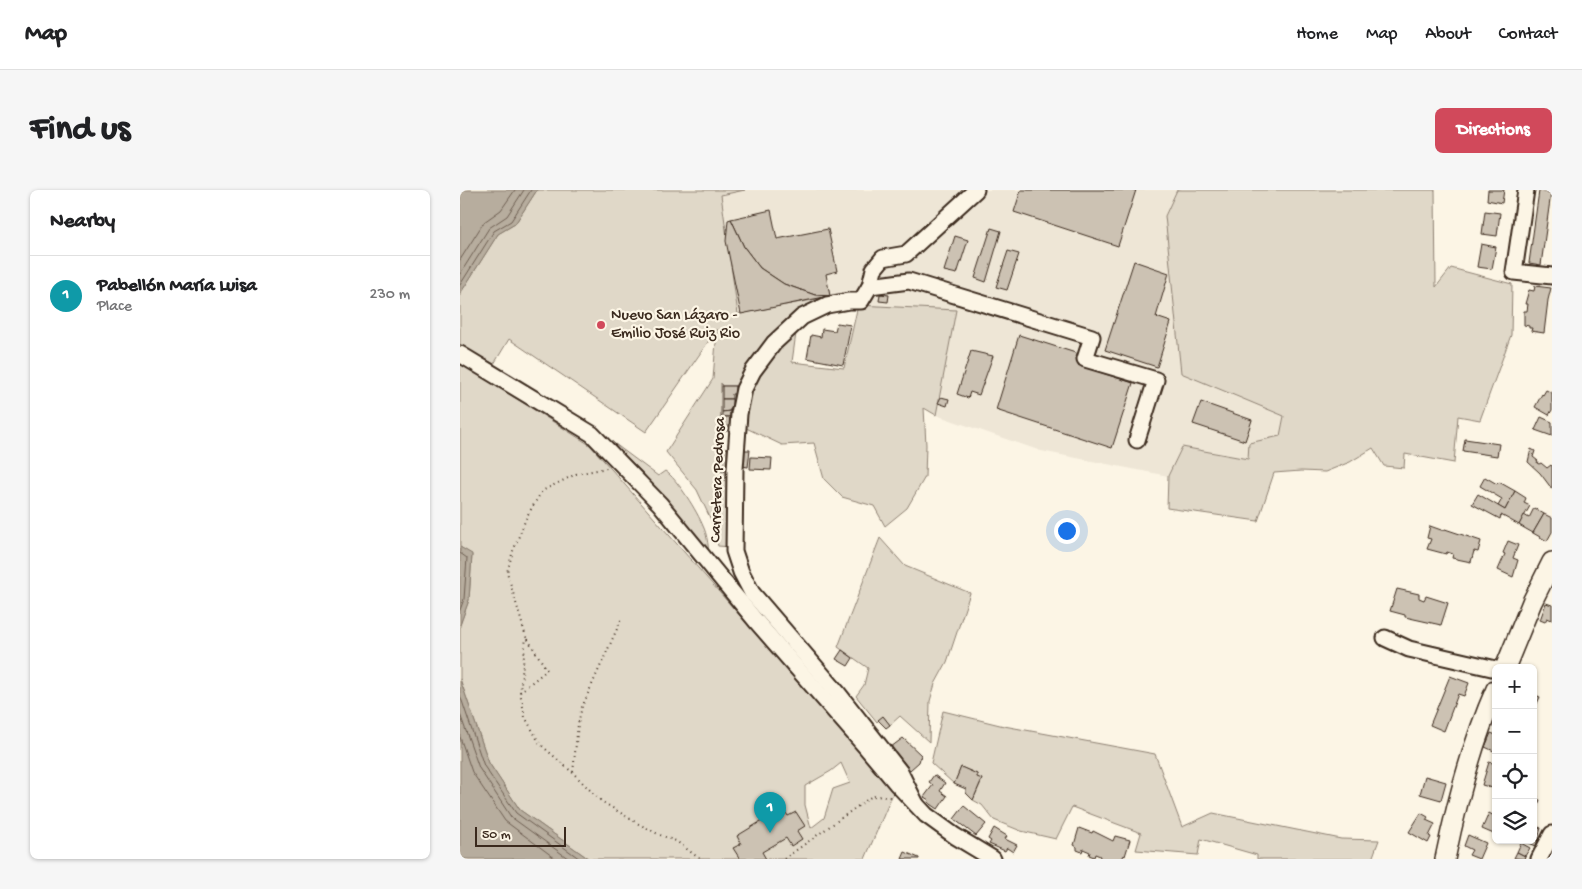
<!DOCTYPE html>
<html lang="en">
<head>
<meta charset="utf-8">
<style>
  body { margin:0; font-family:"Gochi Hand",sans-serif; background:#f6f6f6; color:#202124 }
  .controls { position:absolute; right:15px; bottom:15px; display:grid; overflow:hidden; border-radius:8px; box-shadow:0 1px 4px #0004 }
  .controls button { width:45px; height:45px; display:grid; place-items:center; padding:0; border:0; border-bottom:1px solid #e0e0e0; background:#fff; color:#202124; font:25px sans-serif }
  .scale { position:absolute; left:15px; bottom:12px; width:91px; box-sizing:border-box; padding-left:5px; border:2px solid #3b2a1e; border-top:0; font-size:14px; line-height:18px; white-space:nowrap; color:#3b2a1e; -webkit-text-stroke:4px #fcf5e5; paint-order:stroke }
  .you { position:absolute; left:606px; top:340px; width:18px; height:18px; margin:-12px; border:4px solid #fff; border-radius:50%; background:#1a73e8; box-shadow:0 0 0 8px #1a73e833 }
  .badge { display:grid; place-items:center; width:32px; height:32px; border-radius:50%; background:#d1495b; color:#fff; font-size:16px; font-weight:700 }
  .pin { position:absolute; translate:-50% -41px; filter:drop-shadow(0 1px 2px #0008) }
  .pin::after { content:''; position:absolute; top:26px; width:18px; height:15px; background:inherit; clip-path:polygon(0 0,100% 0,50% 100%) }
  .list { margin:0; padding:0; list-style:none }
  h2 { display:flex; justify-content:space-between; align-items:center; height:65px; margin:0; padding:0 20px; font-size:21px }
  h2 small { font-size:16px; font-weight:400; color:#757577 }
  .list li { display:grid; grid-template-columns:32px 1fr auto; gap:15px; align-items:center; box-sizing:border-box; height:80px; padding:0 20px; border-top:1px solid #e0e0e0 }
  .list b { display:block; font-size:19px; white-space:nowrap }
  .list p { margin:0; font-size:16px; white-space:nowrap; color:#757577 }
  .list em { font-size:16px; font-style:normal; color:#757577 }
  .icon { flex:none; width:28px; height:28px; fill:none; stroke:currentColor; stroke-width:2; stroke-linecap:round; stroke-linejoin:round }
  .map { position:relative; flex:none; width:1092px; height:669px; overflow:hidden; border-radius:8px }
  header { display:flex; align-items:center; gap:30px; box-sizing:border-box; height:70px; padding:0 25px; background:#fff; border-bottom:1px solid #e0e0e0 }
  header strong { font-size:24px }
  nav { display:flex; gap:28px; margin-inline-start:auto; font-size:18px }
  .intro { display:flex; align-items:center; justify-content:space-between; box-sizing:border-box; height:120px; padding:0 30px }
  h1 { margin:0; font-size:35px }
  .button { padding:12px 22px; border-radius:8px; background:#d1495b; color:#fff; font-size:18px; font-weight:700 }
  main { display:flex; gap:30px; padding:0 30px }
  aside { flex:1; background:#fff; border-radius:8px; box-shadow:0 1px 4px #0004 }
  .map>svg:first-child { display:block }
</style>
</head>
<body>
<header>
<strong>Map</strong>
<nav><a>Home</a><a>Map</a><a>About</a><a>Contact</a></nav>
</header>
<div class="intro"><h1>Find us</h1><a class="button">Directions</a></div>
<main>
<aside>
<h2>Nearby<small></small></h2>
<ul class="list">
<li><span class="badge" style="background:#0f9aa8">1</span><div><b>Pabellón María Luisa</b><p>Place</p></div><em>230 m</em></li>
</ul>
</aside>
<div class="map">
<svg width="1092" height="669" viewBox="0 0 1092 669">
  <rect width="100%" height="100%" fill="#fcf5e5"/>
  <filter id="ink" filterUnits="userSpaceOnUse"><feTurbulence type="fractalNoise" baseFrequency=".02" numOctaves="2"/><feDisplacementMap in="SourceGraphic" scale="10" xChannelSelector="R" yChannelSelector="G"/><feConvolveMatrix kernelMatrix="1 2 1 2 8 2 1 2 1" color-interpolation-filters="sRGB"/></filter>
  <g filter="url(#ink)">
    <polygon fill="#eee6d6" points="285,0 717,0 705,27 721,183 824,226 821,247 790,253 789,269 722,257 708,286 581,261 476,225 495,120 398,115 394,102 278,124 261,5"/>
    <g fill="#e0d8c8" stroke="#8e8173" fill-rule="evenodd">
      <polygon points="77,0 285,0 261,5 278,124 373,106 367,109 281,196 262,196 261,193 260,280 273,280 271,357 258,356 252,332 237,300 206,262 253,189 257,139 186,242 49,149 34,174 0,155 0,104 38,44 55,34"/>
      <polygon points="717,0 975,0 976,97 991,78 1052,94 1051,145 1020,230 998,226 994,273 945,264 944,278 924,276 913,258 890,272 865,282 841,281 814,283 798,331 707,318 708,286 722,257 788,269 789,253 820,246 824,226 721,183 705,26"/>
      <polygon points="398,115 496,120 476,225 464,218 466,255 465,287 447,318 425,336 414,316 382,307 364,289 354,253 322,255 284,237 283,216 305,169 337,136 332,172 384,178"/>
      <path d="M0,173L130,255L434,601L405,669H129L60,620L29,573L0,489V435L9,410L12,365L0,357ZM381,573L390,593L373,599L364,628L351,638L345,615V596L371,581Z"/>
      <path d="M151,251L198,286L205,281C217,288 238,323 243,336C247,344 248,354 249,363L182,282Z"/>
      <polygon points="420,348 445,376 510,403 487,472 475,494 470,511 469,552 440,526 430,535 423,526 417,532 396,506 404,495 408,478 378,457"/>
      <polygon points="483,521 544,536 695,564 722,637 753,623 881,649 919,650 912,669 797,669 797,665 741,649 738,665 676,660 681,643 612,617 596,649 561,641 534,630 522,615 513,610 522,590 517,587 517,584 501,577 494,594 471,573"/>
    </g>
    <g fill="#b7ad9e" stroke="#85796b">
      <polygon points="0,0 77,0 55,34 38,44 0,104"/>
      <polygon points="0,357 12,364 9,410 0,435"/>
      <polygon points="0,489 29,573 60,620 129,669 0,669"/>
    </g>
    <g fill="none" stroke-linecap="round" stroke-linejoin="round">
      <g stroke="#6d5e51" stroke-width="1">
        <polyline points="0,70 24,32 41,20 55,0"/>
        <polyline points="0,84 29,38 47,26 64,0"/>
        <polyline points="0,95 34,41 51,31 71,0"/>
        <polyline points="0,363 7,368 4,409 0,420"/>
        <polyline points="0,505 24,576 56,623 120,669"/>
        <polyline points="0,524 19,578 51,627 109,669"/>
        <polyline points="0,547 12,582 45,631 96,669"/>
      </g>
    </g>
    <g fill="#ccc2b3" stroke="#3b2a1e">
      <polygon points="561,0 676,0 658,56 554,22"/>
      <polygon points="1028,0 1044,0 1042,13 1027,10"/>
      <polygon points="1079,1 1091,3 1081,75 1069,73"/>
      <polygon points="311,20 317,49 368,39 377,81 366,84 370,106 355,105 324,94 300,78 284,57 271,29"/>
      <polygon points="1025,21 1040,23 1037,46 1022,44"/>
      <polygon points="271,29 284,57 300,78 324,94 355,105 369,106 281,124 266,51 268,30"/>
      <polygon points="531,38 541,41 526,92 515,88"/>
      <polygon points="495,46 508,50 497,84 484,81"/>
      <polygon points="1021,54 1036,57 1032,79 1017,77"/>
      <polygon points="548,61 559,64 547,100 536,97"/>
      <polygon points="674,71 709,83 696,127 711,132 697,177 645,160"/>
      <polygon points="1075,96 1091,98 1088,110 1084,143 1071,141 1072,138 1069,138 1069,136 1064,135 1064,121 1067,121 1068,114 1065,114 1069,100 1074,101"/>
      <polygon points="420,104 429,105 428,112 419,111"/>
      <polygon points="377,133 391,135 383,175 347,168 351,145 361,147 362,139 375,141"/>
      <polygon points="559,145 622,165 618,175 673,193 652,258 536,220"/>
      <polygon points="511,161 533,166 519,205 510,202 508,208 497,204"/>
      <polygon points="262,196 275,196 275,204 272,204 272,209 262,209"/>
      <polygon points="1086,200 1092,203 1092,220 1089,225 1075,217 1082,204 1083,205"/>
      <polygon points="481,207 489,209 487,216 478,213"/>
      <polygon points="262,209 272,209 272,219 270,219 270,221 262,222"/>
      <polygon points="741,212 792,230 785,251 733,234"/>
      <polygon points="270,221 270,227 262,227 262,222"/>
      <rect x="262" y="227" width="8" height="14"/>
      <polygon points="1081,227 1092,232 1092,246 1075,240"/>
      <polygon points="1005,249 1039,254 1037,266 1003,261"/>
      <polygon points="262,258 270,258 269,280 261,280"/>
      <polygon points="1071,259 1075,261 1073,267 1078,271 1077,273 1079,274 1081,273 1087,278 1091,275 1092,276 1092,299 1080,283 1068,272"/>
      <polygon points="284,260 290,260 288,277 282,276"/>
      <polygon points="291,267 312,268 311,280 290,279"/>
      <polygon points="1025,287 1037,294 1039,292 1055,301 1045,320 1038,316 1042,309 1020,296"/>
      <polygon points="1055,301 1066,308 1064,313 1070,316 1059,335 1041,325 1040,329 1012,314 1018,304 1045,320"/>
      <polygon points="1074,318 1084,324 1073,343 1059,335 1064,325 1069,328"/>
      <polygon points="1084,324 1092,328 1092,342 1087,351 1073,343"/>
      <polygon points="970,336 984,341 985,339 1021,351 1018,362 1014,361 1011,372 992,368 993,364 987,362 986,364 967,359 971,349 967,348"/>
      <polygon points="1048,351 1058,355 1053,368 1058,370 1053,387 1038,380 1045,364 1043,363"/>
      <polygon points="937,399 959,404 959,408 964,410 966,406 988,413 981,435 945,427 945,425 930,421"/>
      <polygon points="1086,413 1092,415 1092,430 1087,428 1085,432 1080,430"/>
      <polygon points="382,460 393,468 388,476 376,469"/>
      <polygon points="990,486 1009,493 1004,506 998,504 984,541 970,535"/>
      <polygon points="1073,504 1080,507 1073,522"/>
      <polygon points="423,526 430,535 426,538 418,530"/>
      <polygon points="1031,543 1036,545 1036,562 1025,557"/>
      <polygon points="443,548 461,565 459,572 450,580 431,557"/>
      <polygon points="1029,572 1036,574 1036,599 1022,595"/>
      <polygon points="501,577 517,584 517,587 522,589 513,610 506,603 506,599 494,594"/>
      <polygon points="474,585 485,593 480,601 487,606 478,619 468,612 469,610 464,607 473,595 469,592"/>
      <polygon points="965,586 986,592 981,610 960,604"/>
      <polygon points="1073,604 1078,606 1077,609 1080,610 1075,622 1073,621"/>
      <polygon points="504,616 526,634 516,646 494,629"/>
      <polygon points="323,618 328,626 336,622 345,636 337,641 342,649 331,656 326,648 302,662 306,669 280,669 273,658 281,654 277,646"/>
      <polygon points="961,623 968,627 966,630 975,634 969,646 971,647 968,653 949,642"/>
      <polygon points="1029,623 1036,627 1036,645 1022,639"/>
      <polygon points="1073,635 1081,638 1076,656 1062,650 1073,650"/>
      <polygon points="534,638 547,646 545,649 557,655 553,662 547,658 545,661 529,654 531,651 528,649"/>
      <polygon points="619,638 632,643 633,641 653,651 655,646 670,650 665,666 664,665 662,669 639,669 640,666 635,664 634,667 629,665 630,662 623,659 622,662 617,660 617,657 614,655"/>
      <polygon points="1008,645 1026,653 1019,669 1009,665 1012,660 1004,656"/>
      <polygon points="1061,653 1070,658 1065,666 1057,662"/>
      <polygon points="445,662 459,668 459,669 442,669"/>
      <polygon points="1057,662 1065,666 1064,669 1054,668"/>
    </g>
    <g fill="none" stroke-linecap="round" stroke-linejoin="round">
      <g stroke="#3b2a1e" stroke-width="19">
        <g id="minor">
          <polyline points="1066,0 1054,82 1092,86"/>
          <polyline points="410,96 449,91 632,147 625,169 696,190 677,250"/>
          <polyline points="0,164 132,244 200,314 296,431 405,556 436,593 466,625 495,646 533,669"/>
          <polyline points="925,448 949,459 1036,479"/>
          <polyline points="456,614 440,582 377,502 292,403 281,382 274,361 275,279 279,224 284,199 293,181 314,153 342,127 367,115 389,111 401,111 410,96 414,79 423,68 446,64 516,0"/>
          <polyline points="1079,669 1092,644"/>
        </g>
      </g>
      <g stroke="#3b2a1e" stroke-width="22">
        <g id="major">
          <polyline points="1045,478 1072,412 1092,372"/>
          <path d="M985,669C997,611 1012,553 1036,499"/>
        </g>
      </g>
      <g stroke="#3b2a1e" stroke-width="2" stroke-dasharray="1 4" stroke-linecap="butt">
        <polyline points="161,430 122,517 118,534 113,583 141,611 177,633 200,645 216,651 240,669"/>
        <polyline points="60,502 87,480 67,448"/>
        <polyline points="113,583 80,554 65,527 60,502 66,447 47,382 53,361 67,326 82,301 116,284 147,278"/>
        <polyline points="324,669 412,606 430,607"/>
      </g>
      <use href="#minor" stroke="#fcf5e5" stroke-width="15"/>
      <use href="#major" stroke="#fcf5e5" stroke-width="19"/>
    </g>
  </g>
  <circle fill="#d1495b" stroke="#fcf5e5" stroke-width="2" cx="141" cy="135" r="5"/>
  <g text-anchor="middle" dominant-baseline="central" stroke-width="4.5" stroke-linejoin="round" paint-order="stroke">
    <g font-size="16" fill="#3b2a1e" stroke="#fcf5e5" text-anchor="start">
      <text x="151" y="126">Nuevo San Lázaro -<tspan x="151" dy="18">Emilio José Ruiz Rio</tspan></text>
    </g>
    <g font-size="16" fill="#3b2a1e" stroke="#fcf5e5">
      <text transform="translate(259 290) rotate(-88)">Carretera Pedrosa</text>
    </g>
  </g>
</svg>
<div class="controls">
<button>+</button>
<button>−</button>
<button><svg class="icon" aria-label="locate" viewBox="0 0 24 24"><circle cx="12" cy="12" r="6"/><path d="M12 2v4M12 18v4M2 12h4M18 12h4"/></svg></button>
<button><svg class="icon" aria-label="layers" viewBox="0 0 24 24"><path d="M12 4l9 5-9 5-9-5zM3 14l9 5 9-5"/></svg></button>
</div>
<div class="scale">50 m</div>
<div class="you"></div>
<div class="pin badge" style="left:310px;top:643px;background:#0f9aa8">1</div>
</div>
</main>
</body>
</html>
